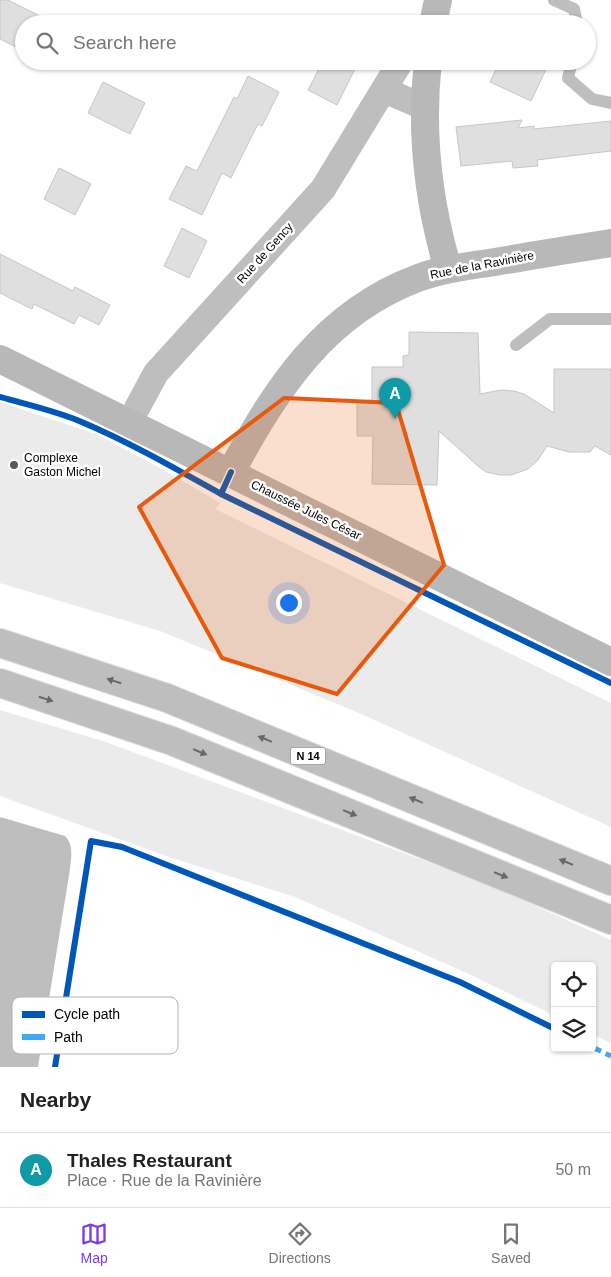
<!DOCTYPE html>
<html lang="en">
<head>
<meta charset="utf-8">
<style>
  body { margin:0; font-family:Arial,sans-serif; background:#f2f2f2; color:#222 }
  .controls { position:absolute; right:15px; bottom:15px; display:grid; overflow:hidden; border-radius:5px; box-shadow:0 1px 4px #0004 }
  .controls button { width:45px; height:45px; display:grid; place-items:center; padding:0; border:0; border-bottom:1px solid #e0e0e0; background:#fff; color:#222; font:25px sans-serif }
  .you { position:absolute; left:288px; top:602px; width:18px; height:18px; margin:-12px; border:4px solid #fff; border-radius:50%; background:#1a73e8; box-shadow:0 0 0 8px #1a73e833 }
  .badge { display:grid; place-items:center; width:32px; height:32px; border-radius:50%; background:#7c3aed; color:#fff; font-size:16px; font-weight:700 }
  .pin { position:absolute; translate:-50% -41px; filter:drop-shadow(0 1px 2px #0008) }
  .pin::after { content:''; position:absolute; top:26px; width:18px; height:15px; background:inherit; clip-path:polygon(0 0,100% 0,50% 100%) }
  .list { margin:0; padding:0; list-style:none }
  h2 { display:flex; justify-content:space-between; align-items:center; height:65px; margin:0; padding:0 20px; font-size:21px }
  h2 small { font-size:16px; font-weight:400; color:#767676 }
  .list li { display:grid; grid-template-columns:32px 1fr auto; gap:15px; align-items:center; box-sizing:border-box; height:75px; padding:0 20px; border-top:1px solid #e0e0e0 }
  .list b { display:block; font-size:19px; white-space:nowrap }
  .list p { margin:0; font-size:16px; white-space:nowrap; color:#767676 }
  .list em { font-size:16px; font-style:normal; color:#767676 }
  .icon { flex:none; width:28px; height:28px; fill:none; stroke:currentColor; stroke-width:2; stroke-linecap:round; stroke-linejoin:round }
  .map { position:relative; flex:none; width:611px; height:1067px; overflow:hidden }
  .search { position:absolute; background:#fff; box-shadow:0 1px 4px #0004; left:15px; right:15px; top:15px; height:55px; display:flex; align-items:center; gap:12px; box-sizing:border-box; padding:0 18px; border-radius:28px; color:#767676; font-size:19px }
  .sheet { height:140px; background:#fff }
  nav { display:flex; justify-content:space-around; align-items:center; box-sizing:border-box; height:70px; border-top:1px solid #e0e0e0; background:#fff; font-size:14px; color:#767676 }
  nav a { display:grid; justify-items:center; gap:2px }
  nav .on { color:#7c3aed }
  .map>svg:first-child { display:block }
</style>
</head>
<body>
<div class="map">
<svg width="611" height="1067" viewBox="0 0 611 1067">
  <rect width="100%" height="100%" fill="#fff"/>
  <g fill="#ebebeb">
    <polygon points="0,402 96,434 153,464 220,503 215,509 611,703 611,827 359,713 160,631 0,583"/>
    <polygon points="0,710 106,742 487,884 611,940 611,1043 592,1034 592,966 555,966 555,1016 469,974 295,897 169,857 0,796"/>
  </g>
  <path fill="#bebebe" d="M0,817L65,836C74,845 71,857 70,869L38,1067H0Z"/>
  <g fill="#dfdfdf" stroke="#c6c6c6">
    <polygon points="0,0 8,0 56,24 24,24 24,51 0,39"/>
    <polygon points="323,61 359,61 337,105 308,90"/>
    <polygon points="500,61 550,61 531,101 490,82"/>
    <polygon points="248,76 279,92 262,126 258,124 231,178 222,173 202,215 169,199 186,166 197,171 234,97 237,99"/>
    <polygon points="103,82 145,103 130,134 88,113"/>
    <polygon points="522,120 518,128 534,126 534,129 611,121 611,151 537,160 538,166 513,168 512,161 461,166 456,127"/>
    <polygon points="59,168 91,184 75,215 44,199"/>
    <polygon points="182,228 207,241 189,278 164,266"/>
    <polygon points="0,254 73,291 75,287 110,305 99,325 79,315 74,324 34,304 32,309 0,293"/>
    <polygon points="409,332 478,333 480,394 501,390 514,391 524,394 554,413 554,369 611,369 611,455 595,446 590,452 569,452 547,446 538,460 528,469 511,475 500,475 486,472 478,466 439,431 437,485 372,484 373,436 357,436 357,401 372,400 372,367 403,367 403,356 409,355"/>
  </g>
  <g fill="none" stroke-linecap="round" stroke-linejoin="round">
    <g stroke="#dbdbdb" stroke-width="30">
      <g id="highway">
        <polyline points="0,643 167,698 611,881"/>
        <polyline points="0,683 172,741 611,920"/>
      </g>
    </g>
    <g stroke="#bebebe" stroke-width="12">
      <polyline points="554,0 574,9 577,24"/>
      <polyline points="572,61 568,78 592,99 611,103"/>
      <polyline points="516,345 550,319 611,319"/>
    </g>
    <g stroke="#bebebe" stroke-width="26">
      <polyline points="384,90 426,108"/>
      <polyline points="137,408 156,373 323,189 401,61"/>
    </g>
    <g stroke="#b8b8b8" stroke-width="28">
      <polyline points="433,24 438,0"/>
      <path d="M428,61C420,132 428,201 448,269"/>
      <polyline points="0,359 611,662"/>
      <path d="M231,472C276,389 324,313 418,278C442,269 469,266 495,262C534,255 572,249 611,243"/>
    </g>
    <use href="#highway" stroke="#bebebe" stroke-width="28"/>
    <polyline stroke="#3fa9f5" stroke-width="5" stroke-dasharray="10 5" stroke-linecap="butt" points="592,1047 611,1056"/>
    <g stroke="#fff" stroke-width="9">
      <g id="cycleway">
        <path d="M0,397C28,405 57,411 84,423C131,443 176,469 221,494"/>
        <polyline points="231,472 221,494 611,683"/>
        <polyline points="55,1067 91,841 122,847 460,982 555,1029"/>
      </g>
    </g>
    <use href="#cycleway" stroke="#0057b8" stroke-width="6"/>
  </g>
  <defs><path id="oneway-solid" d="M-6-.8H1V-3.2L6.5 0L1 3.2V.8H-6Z" transform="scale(1.25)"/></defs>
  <g fill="#686868">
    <use href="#oneway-solid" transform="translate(114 681) rotate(-162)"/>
    <use href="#oneway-solid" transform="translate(46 699) rotate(18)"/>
    <use href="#oneway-solid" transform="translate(265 739) rotate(-158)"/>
    <use href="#oneway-solid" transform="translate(200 752) rotate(22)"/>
    <use href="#oneway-solid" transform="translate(416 800) rotate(-158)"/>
    <use href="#oneway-solid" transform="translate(350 813) rotate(22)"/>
    <use href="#oneway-solid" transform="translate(566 862) rotate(-158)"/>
    <use href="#oneway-solid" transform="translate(501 875) rotate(22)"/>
  </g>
  <path fill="#e8590c" fill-opacity="0.2" stroke="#e8590c" stroke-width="4" stroke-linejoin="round" d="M284,398L396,403L444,565L337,694L222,658L139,507Z"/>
  <circle fill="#595959" stroke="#fff" stroke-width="2" cx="14" cy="465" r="5"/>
  <g text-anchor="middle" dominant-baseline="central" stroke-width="5" stroke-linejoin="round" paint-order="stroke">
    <rect fill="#fff" stroke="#4c4c4c" stroke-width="1" x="290.5" y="747.5" width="35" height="17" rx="4"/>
    <g font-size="11" font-weight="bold" fill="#000">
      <text x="308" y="756">N 14</text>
    </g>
    <g font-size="12" fill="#000" stroke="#fff">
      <text transform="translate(265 253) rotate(-48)">Rue de Gency</text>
      <text transform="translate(482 265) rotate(-11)">Rue de la Ravinière</text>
      <text transform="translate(306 510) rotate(26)">Chaussée Jules César</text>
    </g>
    <g font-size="12" fill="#000" stroke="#fff" text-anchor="start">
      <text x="24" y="458">Complexe<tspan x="24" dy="14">Gaston Michel</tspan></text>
    </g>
  </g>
  <rect x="12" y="997" width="166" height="57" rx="8" fill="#fff" stroke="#b2b2b2" stroke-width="1"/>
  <rect x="22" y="1011" width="23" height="7" fill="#0057b8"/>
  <rect x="22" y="1034" width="23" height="6" fill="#3fa9f5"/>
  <g font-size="14" fill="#000">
    <text x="54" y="1019">Cycle path</text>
    <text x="54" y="1042">Path</text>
  </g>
</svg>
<div class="controls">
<button><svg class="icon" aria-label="locate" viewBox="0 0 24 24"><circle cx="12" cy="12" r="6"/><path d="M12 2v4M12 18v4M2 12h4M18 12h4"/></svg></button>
<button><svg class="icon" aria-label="layers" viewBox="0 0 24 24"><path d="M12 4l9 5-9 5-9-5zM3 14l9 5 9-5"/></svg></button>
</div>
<div class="you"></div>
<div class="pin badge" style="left:395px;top:419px;background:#0f9aa8">A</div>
<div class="search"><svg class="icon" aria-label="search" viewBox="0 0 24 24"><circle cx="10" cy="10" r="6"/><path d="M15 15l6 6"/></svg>Search here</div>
</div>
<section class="sheet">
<h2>Nearby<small></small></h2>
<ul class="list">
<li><span class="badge" style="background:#0f9aa8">A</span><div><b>Thales Restaurant</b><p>Place · Rue de la Ravinière</p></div><em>50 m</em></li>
</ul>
</section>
<nav>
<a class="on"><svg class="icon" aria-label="map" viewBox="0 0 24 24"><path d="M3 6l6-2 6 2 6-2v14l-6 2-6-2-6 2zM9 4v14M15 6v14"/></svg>Map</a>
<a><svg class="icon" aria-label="directions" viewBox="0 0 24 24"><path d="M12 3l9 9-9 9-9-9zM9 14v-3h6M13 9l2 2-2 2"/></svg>Directions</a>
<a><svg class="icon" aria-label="saved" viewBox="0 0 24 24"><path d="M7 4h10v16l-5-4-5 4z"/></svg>Saved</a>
</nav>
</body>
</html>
